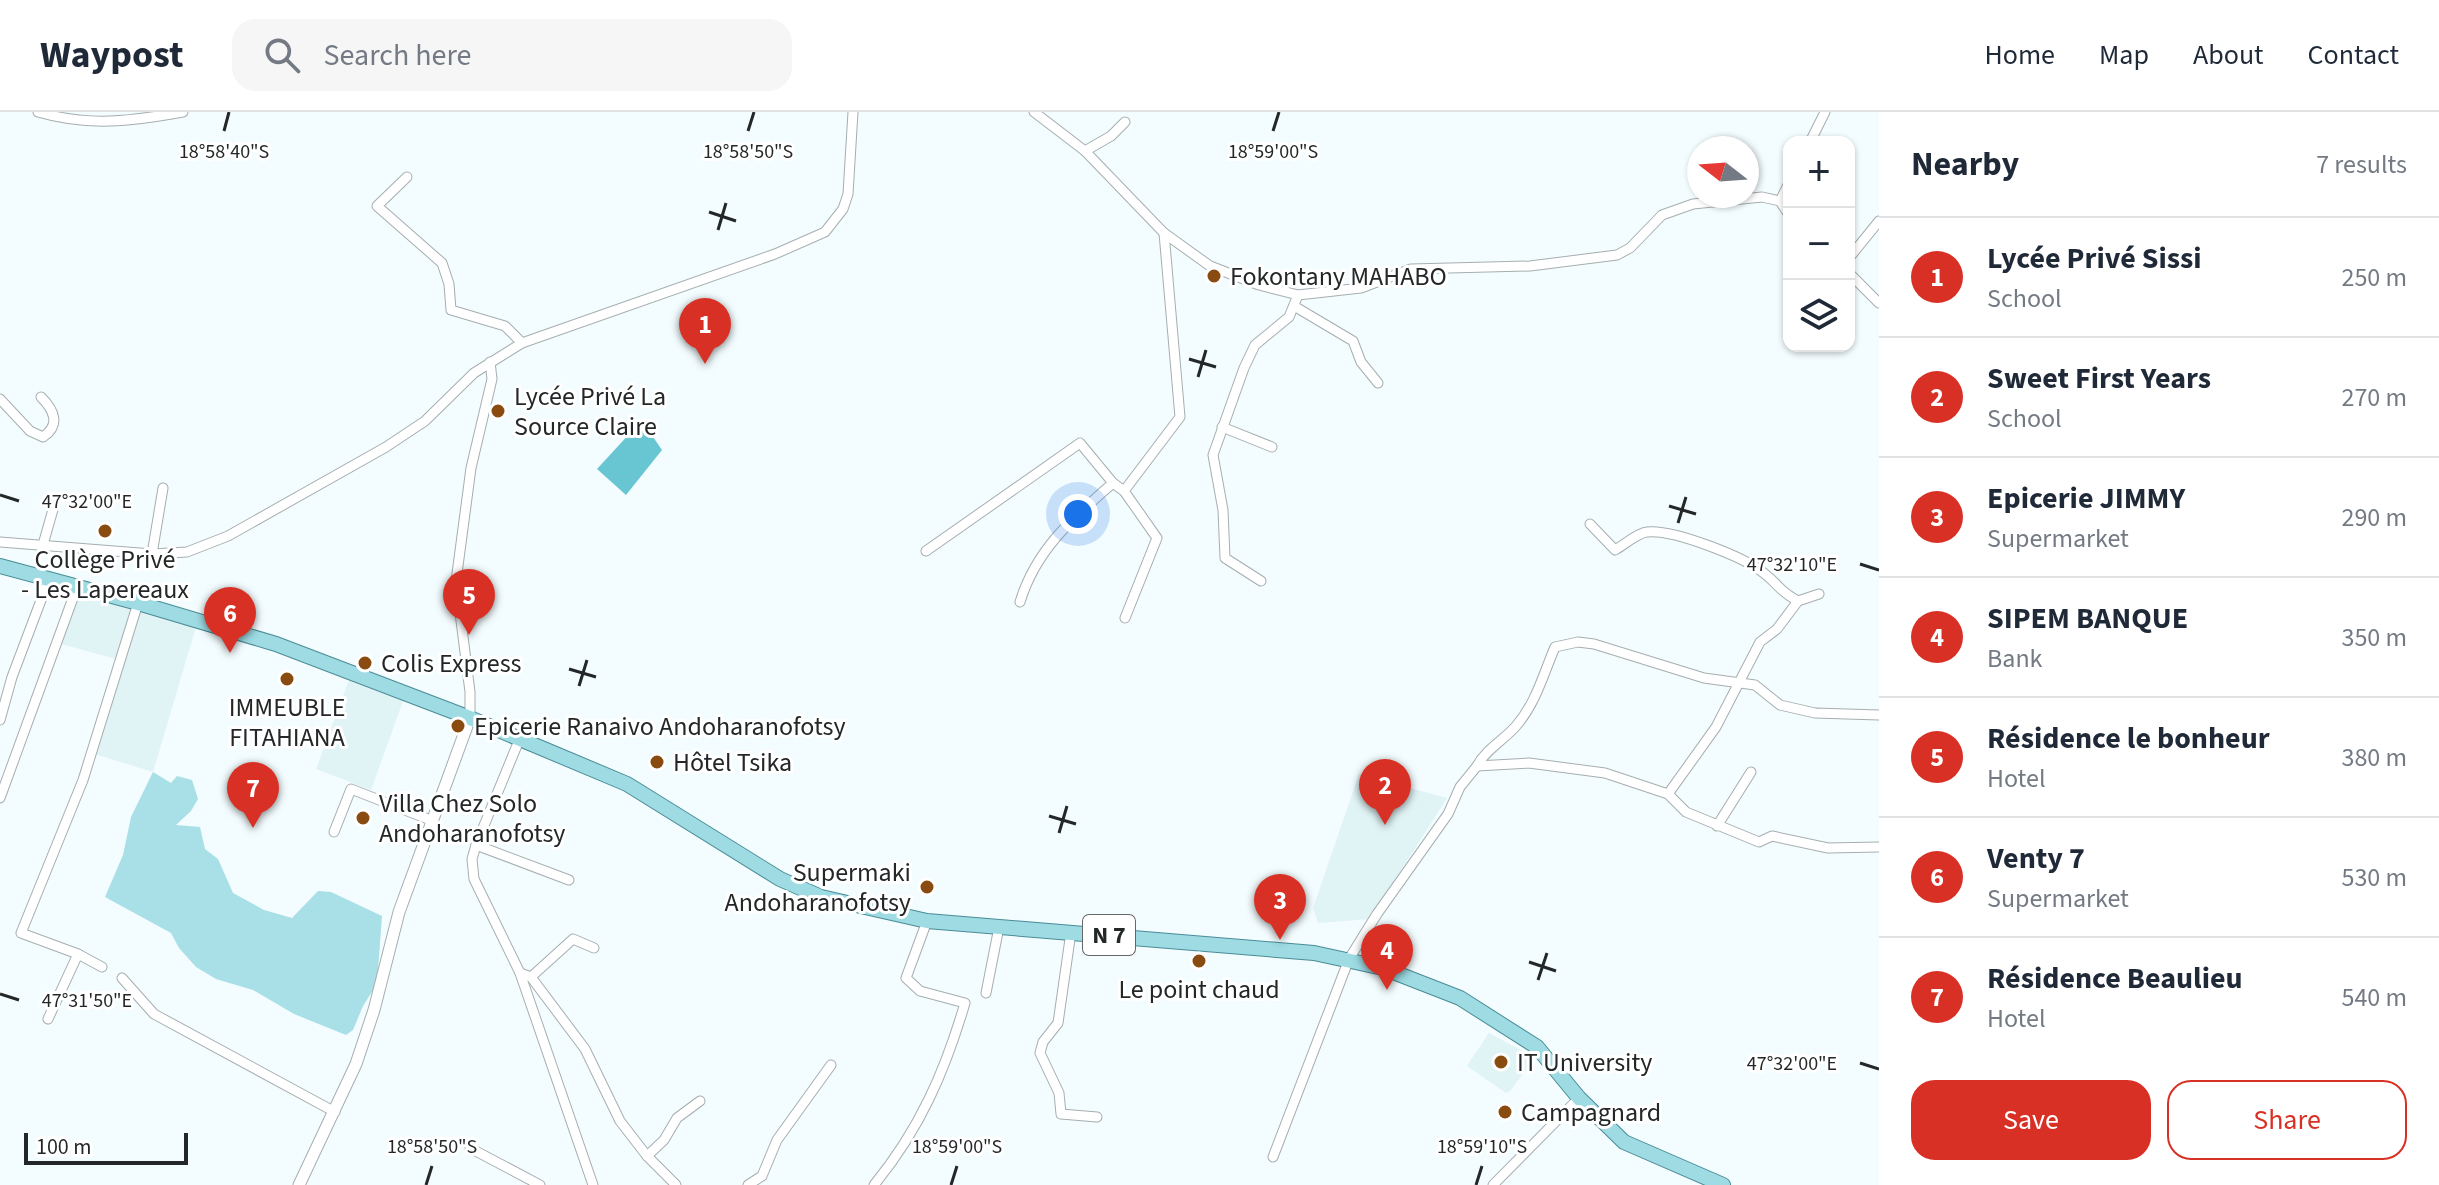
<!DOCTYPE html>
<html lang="en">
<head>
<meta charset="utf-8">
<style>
  body { margin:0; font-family:"Source Sans 3",sans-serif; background:#f6f6f7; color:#1f2937 }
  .controls { position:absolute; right:24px; top:24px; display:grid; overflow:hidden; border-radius:16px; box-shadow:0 2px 6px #0004 }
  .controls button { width:72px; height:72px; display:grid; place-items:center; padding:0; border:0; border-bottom:2px solid #e0e1e3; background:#fff; color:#1f2937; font:40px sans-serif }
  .compass { position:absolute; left:1687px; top:24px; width:72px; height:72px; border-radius:50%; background:#fff; box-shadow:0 2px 6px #0004; rotate:287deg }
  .scale { position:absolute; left:24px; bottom:20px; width:164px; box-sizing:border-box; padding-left:8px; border:4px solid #242728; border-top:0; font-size:22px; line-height:28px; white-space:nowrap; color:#242728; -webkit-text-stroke:6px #fff; paint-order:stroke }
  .you { position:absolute; left:1078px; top:402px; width:28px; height:28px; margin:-20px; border:6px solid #fff; border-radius:50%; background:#1a73e8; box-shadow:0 0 0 12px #1a73e833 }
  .badge { display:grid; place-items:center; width:52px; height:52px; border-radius:50%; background:#d93025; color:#fff; font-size:26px; font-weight:700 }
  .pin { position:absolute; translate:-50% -66px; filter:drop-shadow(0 2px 4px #0008) }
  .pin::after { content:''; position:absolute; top:42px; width:28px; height:24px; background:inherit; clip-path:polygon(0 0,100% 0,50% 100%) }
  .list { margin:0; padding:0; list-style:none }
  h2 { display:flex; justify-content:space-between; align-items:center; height:104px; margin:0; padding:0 32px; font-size:34px }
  h2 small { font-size:26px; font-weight:400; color:#747a83 }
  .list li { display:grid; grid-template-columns:52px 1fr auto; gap:24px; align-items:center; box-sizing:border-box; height:120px; padding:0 32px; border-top:2px solid #e0e1e3 }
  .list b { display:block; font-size:30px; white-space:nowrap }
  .list p { margin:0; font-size:26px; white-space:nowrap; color:#747a83 }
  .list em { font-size:26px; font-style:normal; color:#747a83 }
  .actions { display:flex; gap:16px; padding:24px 32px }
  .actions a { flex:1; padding:18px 0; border:2px solid #d93025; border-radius:24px; text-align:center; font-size:28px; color:#d93025 }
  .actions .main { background:#d93025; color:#fff }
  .icon { flex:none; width:44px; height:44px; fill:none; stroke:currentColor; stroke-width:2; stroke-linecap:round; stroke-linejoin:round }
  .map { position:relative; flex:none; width:1879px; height:1073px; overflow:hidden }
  header { display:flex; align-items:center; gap:48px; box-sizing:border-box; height:112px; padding:0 40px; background:#fff; border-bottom:2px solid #e0e1e3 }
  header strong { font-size:38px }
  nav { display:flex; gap:44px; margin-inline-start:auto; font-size:28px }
  .search { width:560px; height:72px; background:#f6f6f7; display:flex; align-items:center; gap:20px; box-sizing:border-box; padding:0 28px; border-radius:24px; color:#747a83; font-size:30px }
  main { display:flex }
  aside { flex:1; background:#fff }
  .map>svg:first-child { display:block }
</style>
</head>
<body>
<header>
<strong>Waypost</strong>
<div class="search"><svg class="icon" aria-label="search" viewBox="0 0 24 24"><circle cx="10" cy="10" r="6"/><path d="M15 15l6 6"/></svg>Search here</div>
<nav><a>Home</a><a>Map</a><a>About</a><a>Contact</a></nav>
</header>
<main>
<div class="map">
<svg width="1879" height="1073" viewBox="0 0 1879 1073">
  <rect width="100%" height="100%" fill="#f3fcfe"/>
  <g fill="#e0f3f5">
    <polygon points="81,481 132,494 116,547 61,532"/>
    <polygon points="138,491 198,508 153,660 91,641"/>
    <polygon points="349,568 403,589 371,678 316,657"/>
    <polygon points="1359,662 1447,686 1370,807 1318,811 1313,796"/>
    <polygon points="1489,921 1535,946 1510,979 1506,981 1467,954"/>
  </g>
  <polygon fill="#a9dfe6" points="153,660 171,671 177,664 192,668 198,687 191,699 176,713 200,715 205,737 218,747 233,781 264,798 292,806 318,779 331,780 382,804 377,872 363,894 353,918 346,923 294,902 253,878 216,867 196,855 179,836 171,821 105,785 123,743 131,705"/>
  <polygon fill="#68c6d3" points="632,319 649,319 662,338 626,383 597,357"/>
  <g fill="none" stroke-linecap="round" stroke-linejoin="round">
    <g stroke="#a6aeaf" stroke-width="11">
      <g id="minor">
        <path d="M38,0C89,15 131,9 183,0"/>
        <polyline points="1034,0 1085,39 1164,121 1210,154 1259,173 1298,183 1361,176 1411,157 1530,154 1617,143 1630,136 1662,103 1693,92 1762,85 1780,89 1789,103"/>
        <polyline points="1810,30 1825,0"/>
        <polyline points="1085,39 1111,24 1125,10"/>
        <polyline points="407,65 377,94 442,151 449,172 451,198 505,214 522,231"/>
        <polyline points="1780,89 1789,71"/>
        <polyline points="1849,146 1879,109"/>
        <polyline points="1849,161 1879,191"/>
        <polyline points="1294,194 1353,229 1361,250 1378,271"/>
        <path d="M0,287L30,319L43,325C61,313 54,298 41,285"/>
        <polyline points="1222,315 1272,335"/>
        <path d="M1590,412L1615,438C1624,433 1637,421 1647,420C1673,417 1745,445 1765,462C1780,474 1779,479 1798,489L1819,482"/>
        <polyline points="0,430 152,442 187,440 228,424 386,335 425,309 474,261 522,231 775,142 825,120 843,97 848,82 853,0"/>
        <polyline points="42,436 54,394"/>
        <polyline points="926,439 1080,331 1113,371 1124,379"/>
        <polyline points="152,442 163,376"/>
        <polyline points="1261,469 1225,446 1223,398 1213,343 1244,256 1255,233 1289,205 1298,183"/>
        <path d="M1020,490C1036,437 1073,406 1113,371"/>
        <polyline points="1125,506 1157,426 1124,379 1180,305 1164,121"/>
        <polyline points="470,606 470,580 456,469 471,356 492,267 490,250"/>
        <polyline points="0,608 12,565 49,467"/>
        <polyline points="520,626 476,733 472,747 474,767 520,861 593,1073"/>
        <path d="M1477,654C1486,637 1504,628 1516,614C1536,591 1543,563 1555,535L1578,530L1594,532L1704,566L1755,573L1780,593L1815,601L1879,603"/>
        <polyline points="1668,682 1716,615 1760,530 1777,517 1798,489"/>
        <polyline points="0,686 77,475"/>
        <polyline points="1717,714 1751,660"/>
        <polyline points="334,720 351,677 433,709"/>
        <polyline points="476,733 569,768"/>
        <polyline points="1071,820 1058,911 1043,930 1040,941 1059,981 1061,1002 1097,1005"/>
        <polyline points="102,855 78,842 21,821 83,668 138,491"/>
        <polyline points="520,861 531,865 585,937 620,1009 647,1044 676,1073"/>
        <polyline points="531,865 573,827 594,836"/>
        <polyline points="122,866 154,902 335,1000"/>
        <polyline points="986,881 999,815"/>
        <polyline points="48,907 78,842"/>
        <polyline points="470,1036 540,1073"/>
        <polyline points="647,1044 664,1028 677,1006 700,989"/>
        <polyline points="1273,1045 1349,847 1377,802 1448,702 1460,675 1477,654 1529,651 1605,661 1668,682 1686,700 1759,730 1772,724 1828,736 1879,735"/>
        <polyline points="748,1073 762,1064 777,1028 831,953"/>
        <path d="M874,1073C920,1017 945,959 965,891L920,879L906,866L927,809"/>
        <polyline points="1493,1073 1579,986"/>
      </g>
    </g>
    <g stroke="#a6aeaf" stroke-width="13">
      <polyline id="tertiary" points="299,1073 356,952 374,898 399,800 470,606"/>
    </g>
    <g stroke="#4a8c96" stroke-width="16">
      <polyline id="primary" points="0,454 138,491 276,532 470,606 627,672 780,767 821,785 927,809 1314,841 1383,856 1460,886 1537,935 1579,986 1624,1030 1723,1073"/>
    </g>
    <use href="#minor" stroke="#fff" stroke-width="9"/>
    <use href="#tertiary" stroke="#fff" stroke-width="11"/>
    <use href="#primary" stroke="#9edbe3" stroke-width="14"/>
  </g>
  <path fill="none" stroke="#242728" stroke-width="3" d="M224,19L229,0M748,19L754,0M1273,19L1279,0M709,100L736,109M718,118L726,91M1189,247L1216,255M1198,265L1206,238M0,383L19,389M1669,394L1696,402M1678,411L1686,385M1860,452L1879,458M569,557L596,565M579,574L587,548M1049,704L1076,712M1059,721L1067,694M1529,850L1556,859M1538,868L1547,841M0,882L19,888M1860,951L1879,957M426,1073L432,1054M951,1073L957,1054M1476,1073L1482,1054"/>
  <g fill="#8a4b11" stroke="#fff" stroke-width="3">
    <circle cx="1214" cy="164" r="8"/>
    <circle cx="498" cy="299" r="8"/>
    <circle cx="105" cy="419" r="8"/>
    <circle cx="365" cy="551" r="8"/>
    <circle cx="287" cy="567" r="8"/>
    <circle cx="458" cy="614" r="8"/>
    <circle cx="657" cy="650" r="8"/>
    <circle cx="363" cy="706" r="8"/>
    <circle cx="927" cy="775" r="8"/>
    <circle cx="1199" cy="849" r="8"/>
    <circle cx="1501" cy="950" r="8"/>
    <circle cx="1505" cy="1000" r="8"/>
  </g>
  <g text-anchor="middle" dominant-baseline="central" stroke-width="6" stroke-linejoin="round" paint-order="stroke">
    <rect fill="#fff" stroke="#666868" stroke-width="2" x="1083" y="803" width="52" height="40" rx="6"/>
    <g font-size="24" font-weight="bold" fill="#242728">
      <text x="1109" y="823">N 7</text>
    </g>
    <g font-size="26" fill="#242728" stroke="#fff" text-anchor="start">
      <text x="1230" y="164">Fokontany MAHABO</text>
      <text x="514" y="284">Lycée Privé La<tspan x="514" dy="30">Source Claire</tspan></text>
      <text x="105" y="447" text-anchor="middle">Collège Privé<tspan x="105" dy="30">- Les Lapereaux</tspan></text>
      <text x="381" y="551">Colis Express</text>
      <text x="287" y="595" text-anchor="middle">IMMEUBLE<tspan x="287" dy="30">FITAHIANA</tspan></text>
      <text x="474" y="614">Epicerie Ranaivo Andoharanofotsy</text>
      <text x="673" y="650">Hôtel Tsika</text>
      <text x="379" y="691">Villa Chez Solo<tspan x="379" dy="30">Andoharanofotsy</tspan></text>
      <text x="911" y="760" text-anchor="end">Supermaki<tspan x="911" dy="30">Andoharanofotsy</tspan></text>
      <text x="1199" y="877" text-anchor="middle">Le point chaud</text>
      <text x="1517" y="950">IT University</text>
      <text x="1521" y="1000">Campagnard</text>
    </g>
  </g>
  <g font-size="20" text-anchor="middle" fill="#242728" stroke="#fff" stroke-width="6" stroke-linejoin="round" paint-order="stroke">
    <text x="224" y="46">18°58'40"S</text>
    <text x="748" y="46">18°58'50"S</text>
    <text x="1273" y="46">18°59'00"S</text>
    <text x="87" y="396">47°32'00"E</text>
    <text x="1792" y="459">47°32'10"E</text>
    <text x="87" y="895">47°31'50"E</text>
    <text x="1792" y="958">47°32'00"E</text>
    <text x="432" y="1041">18°58'50"S</text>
    <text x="957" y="1041">18°59'00"S</text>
    <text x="1482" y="1041">18°59'10"S</text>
  </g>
</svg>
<div class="controls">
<button>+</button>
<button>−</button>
<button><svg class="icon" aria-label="layers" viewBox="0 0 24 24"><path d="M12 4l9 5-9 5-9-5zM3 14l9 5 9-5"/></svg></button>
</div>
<svg class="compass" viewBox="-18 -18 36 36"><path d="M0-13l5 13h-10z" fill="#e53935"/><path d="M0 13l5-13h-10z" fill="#747a83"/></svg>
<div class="scale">100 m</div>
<div class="you"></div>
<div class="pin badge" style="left:705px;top:252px">1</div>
<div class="pin badge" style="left:1385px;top:713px">2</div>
<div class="pin badge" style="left:1280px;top:828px">3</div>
<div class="pin badge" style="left:1387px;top:878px">4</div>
<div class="pin badge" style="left:469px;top:523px">5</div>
<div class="pin badge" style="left:230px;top:541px">6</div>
<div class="pin badge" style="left:253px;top:716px">7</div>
</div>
<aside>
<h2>Nearby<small>7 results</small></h2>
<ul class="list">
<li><span class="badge">1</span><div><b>Lycée Privé Sissi</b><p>School</p></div><em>250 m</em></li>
<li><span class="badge">2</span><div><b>Sweet First Years</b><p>School</p></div><em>270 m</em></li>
<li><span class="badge">3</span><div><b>Epicerie JIMMY</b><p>Supermarket</p></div><em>290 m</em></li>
<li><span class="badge">4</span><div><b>SIPEM BANQUE</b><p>Bank</p></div><em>350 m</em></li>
<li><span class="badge">5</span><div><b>Résidence le bonheur</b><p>Hotel</p></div><em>380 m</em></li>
<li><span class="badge">6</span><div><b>Venty 7</b><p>Supermarket</p></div><em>530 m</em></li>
<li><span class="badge">7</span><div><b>Résidence Beaulieu</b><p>Hotel</p></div><em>540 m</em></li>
</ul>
<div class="actions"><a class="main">Save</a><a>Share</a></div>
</aside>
</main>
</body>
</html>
